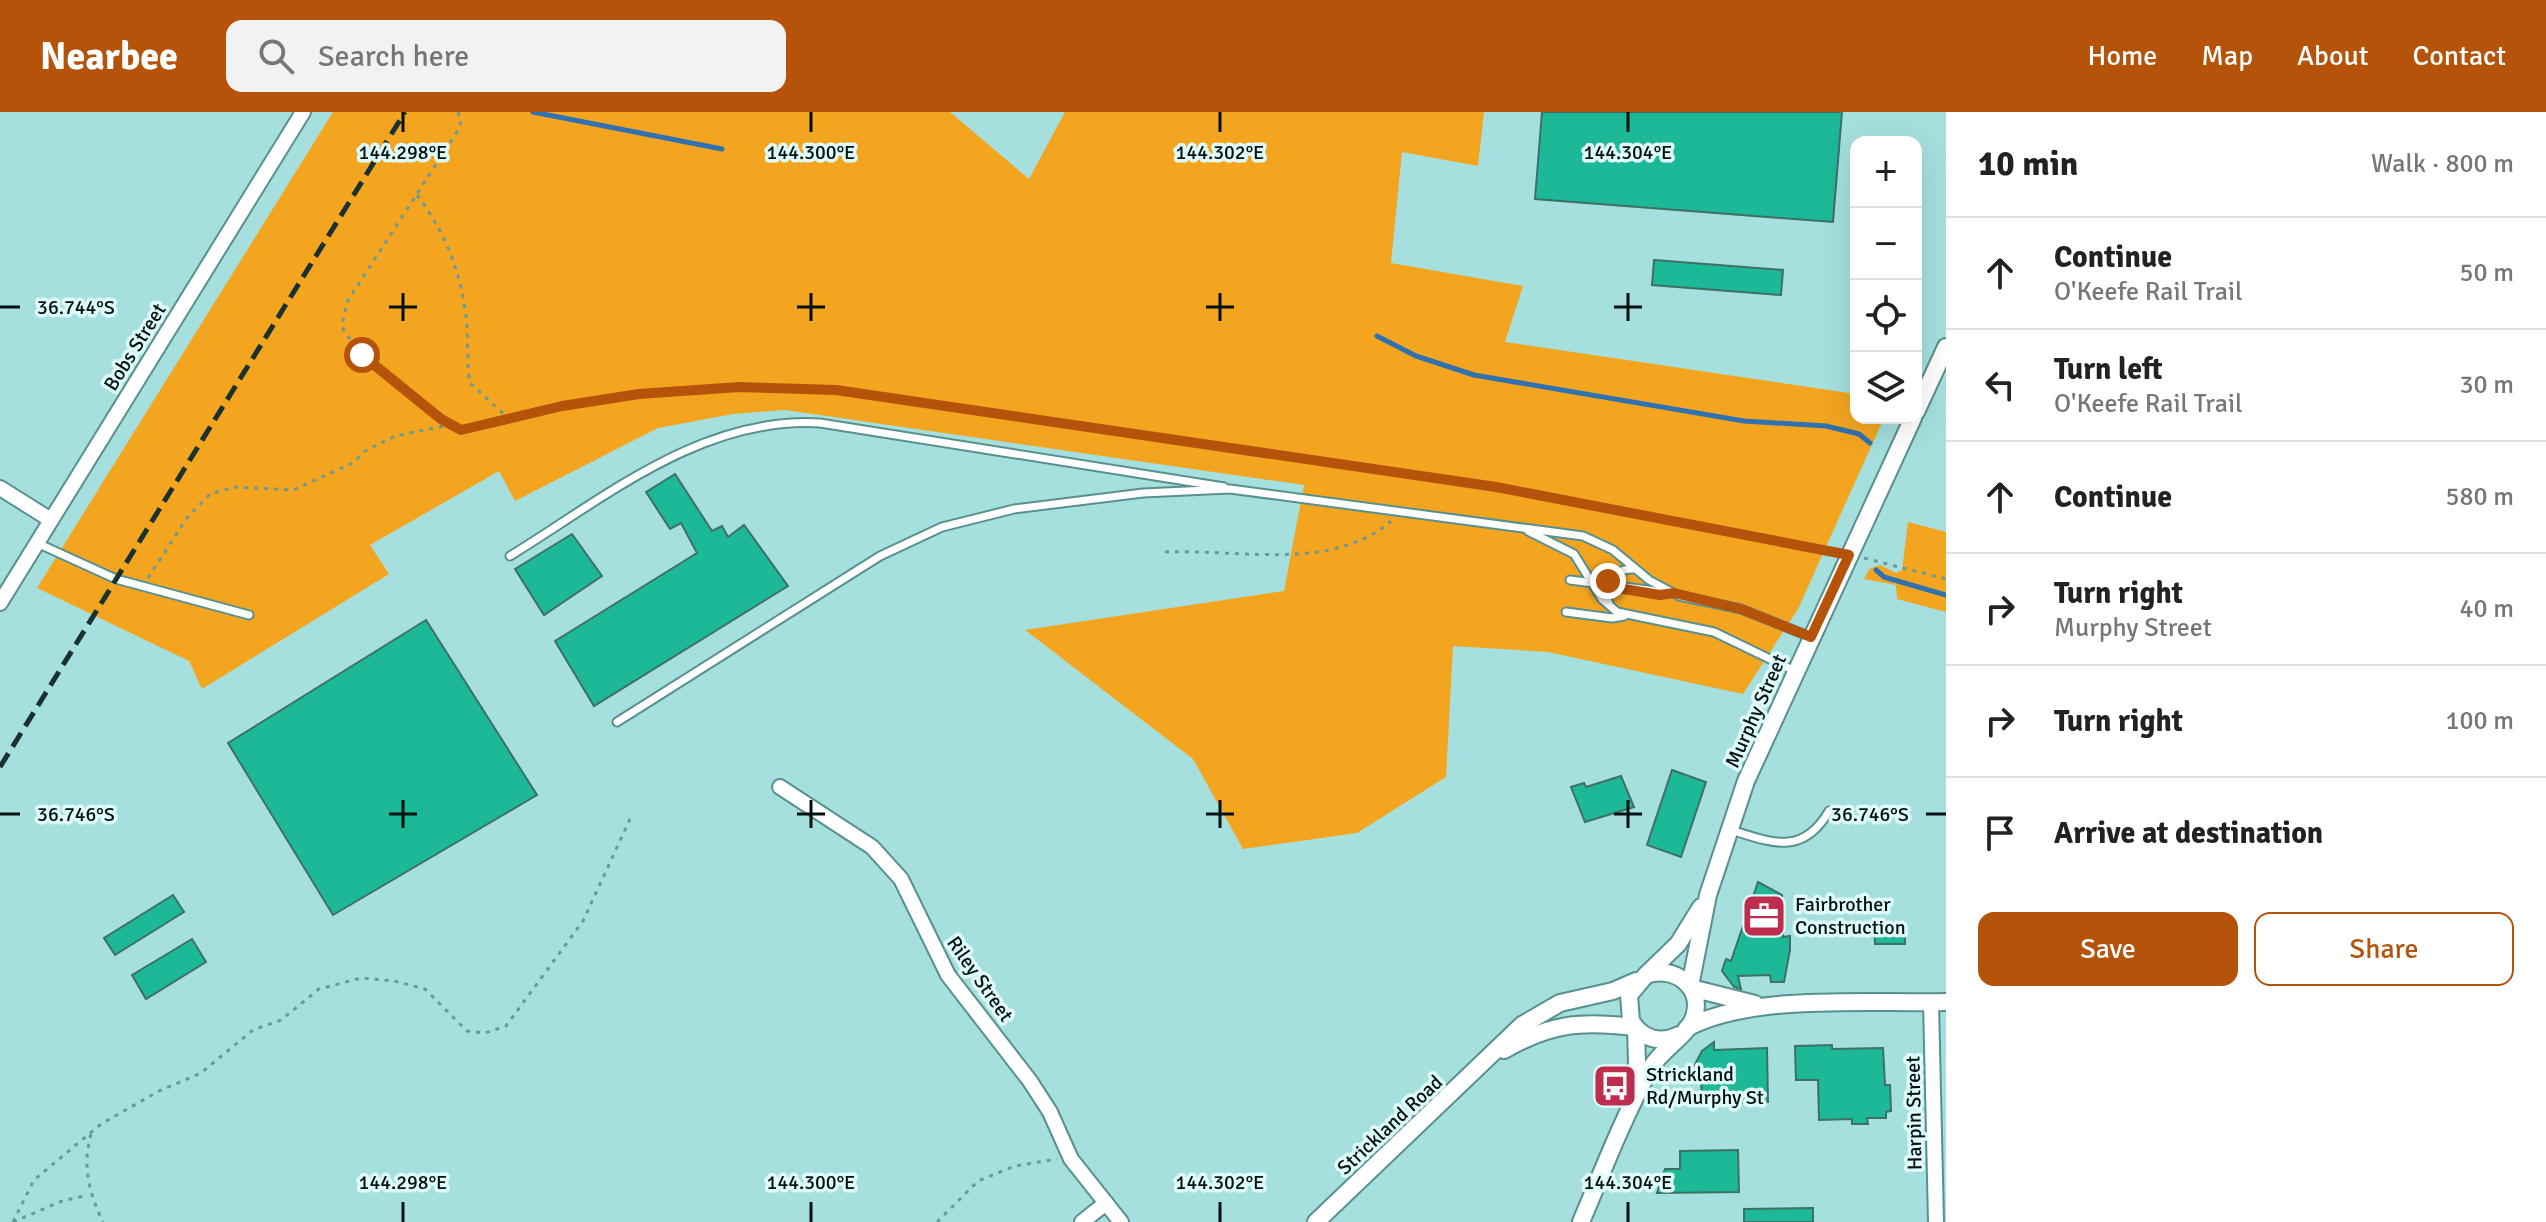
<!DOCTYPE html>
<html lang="en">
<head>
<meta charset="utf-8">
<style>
  body { margin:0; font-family:Signika,sans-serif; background:#f2f2f2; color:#222 }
  .controls { position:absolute; right:24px; top:24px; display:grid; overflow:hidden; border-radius:16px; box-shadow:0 8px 32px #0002 }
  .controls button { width:72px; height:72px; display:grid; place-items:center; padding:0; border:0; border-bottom:2px solid #e0e0e0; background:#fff; color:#222; font:40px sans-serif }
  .stop { position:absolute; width:24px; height:24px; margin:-18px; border:6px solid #b45309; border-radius:50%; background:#fff }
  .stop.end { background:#b45309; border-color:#fff; box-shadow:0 2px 8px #0008 }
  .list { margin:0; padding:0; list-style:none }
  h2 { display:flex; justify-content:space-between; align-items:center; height:104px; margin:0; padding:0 32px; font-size:34px }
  h2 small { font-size:26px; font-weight:400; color:#767676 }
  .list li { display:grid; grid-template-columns:52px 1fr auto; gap:24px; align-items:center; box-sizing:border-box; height:112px; padding:0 32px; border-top:2px solid #e0e0e0 }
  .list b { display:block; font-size:30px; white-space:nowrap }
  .list p { margin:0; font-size:26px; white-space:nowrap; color:#767676 }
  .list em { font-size:26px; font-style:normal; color:#767676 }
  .actions { display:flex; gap:16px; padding:24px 32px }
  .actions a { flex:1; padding:18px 0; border:2px solid #b45309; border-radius:16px; text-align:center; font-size:28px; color:#b45309 }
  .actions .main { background:#b45309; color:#fff }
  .icon { flex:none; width:44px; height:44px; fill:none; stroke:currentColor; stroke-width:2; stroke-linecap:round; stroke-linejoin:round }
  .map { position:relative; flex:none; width:1946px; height:1110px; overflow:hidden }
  header { display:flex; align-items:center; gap:48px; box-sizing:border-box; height:112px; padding:0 40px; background:#b45309; color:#fff }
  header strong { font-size:38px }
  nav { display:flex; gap:44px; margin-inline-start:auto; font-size:28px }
  .search { width:560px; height:72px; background:#f2f2f2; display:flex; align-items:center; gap:20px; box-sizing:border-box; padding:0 28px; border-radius:16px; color:#767676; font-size:30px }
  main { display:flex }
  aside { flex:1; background:#fff }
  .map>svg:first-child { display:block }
</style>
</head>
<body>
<header>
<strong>Nearbee</strong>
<div class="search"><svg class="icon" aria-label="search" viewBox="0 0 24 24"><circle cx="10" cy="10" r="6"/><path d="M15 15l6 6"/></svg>Search here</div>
<nav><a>Home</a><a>Map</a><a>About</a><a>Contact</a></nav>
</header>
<main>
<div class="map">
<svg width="1946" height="1110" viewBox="0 0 1946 1110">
  <rect width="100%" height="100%" fill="#a5e0de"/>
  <g fill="#f3a520">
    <polygon points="333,0 950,0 1029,67 1065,0 1484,0 1478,54 1402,40 1391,151 1523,174 1505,230 1856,282 1856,306 1884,306 1798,497 1743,582 1548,540 1453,534 1446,665 1357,721 1243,737 1193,647 1025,518 1284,479 1304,373 785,298 733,302 658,316 515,389 499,359 370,433 389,462 202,577 189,549 37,476"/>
    <polygon points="1908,410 1946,420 1946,500 1897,487 1896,473 1864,467 1869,457 1880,453 1896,461 1902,458"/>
  </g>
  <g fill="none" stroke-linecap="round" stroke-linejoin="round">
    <g stroke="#3071b2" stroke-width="5">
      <polyline points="533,0 722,37"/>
      <polyline points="1377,224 1416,244 1474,263 1744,309 1826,314 1859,322 1870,331"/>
      <polyline points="1876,458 1884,465 1946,483"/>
    </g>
  </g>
  <g fill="#1db897" stroke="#3e7162" stroke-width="2">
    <polygon points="1542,0 1842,0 1833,110 1535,87"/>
    <polygon points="1654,148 1783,158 1781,183 1652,173"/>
    <polygon points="675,362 712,419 722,414 728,425 744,413 788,474 594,594 555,529 697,441 681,411 670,417 646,380"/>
    <polygon points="572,422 602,464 544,503 515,457"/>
    <polygon points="426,508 537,683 333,803 228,631"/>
    <polygon points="1672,658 1706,670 1681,745 1647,733"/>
    <polygon points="1621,664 1634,695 1585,710 1571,675 1584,671 1586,675"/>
    <polygon points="1758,770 1782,783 1783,825 1790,824 1790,838 1784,870 1771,870 1770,863 1738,864 1741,877 1734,875 1722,859 1726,847 1731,849"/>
    <polygon points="173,783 184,800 115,843 104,826"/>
    <polygon points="1904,810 1905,832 1875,832 1874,811"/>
    <polygon points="192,827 206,850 146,887 132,863"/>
    <polygon points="1714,930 1714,938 1767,936 1768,990 1702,992 1701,968 1690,962 1702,939"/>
    <polygon points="1832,933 1832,937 1883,936 1885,973 1890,973 1891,999 1886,1000 1886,1006 1867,1006 1868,1012 1852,1012 1852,1007 1819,1008 1818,968 1796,968 1795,934"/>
    <polygon points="1738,1038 1739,1080 1657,1081 1665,1057 1680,1057 1680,1039"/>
    <polygon points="1813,1096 1813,1110 1744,1110 1744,1097"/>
  </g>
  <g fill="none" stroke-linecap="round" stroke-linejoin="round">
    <g stroke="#58908f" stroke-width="11">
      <g id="service">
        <polyline points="1528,419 1574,442 1602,487 1617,500 1714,520 1795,559"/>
        <polyline points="37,431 116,467 249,503"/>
        <path d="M510,444C606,385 702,304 820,311L1224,375"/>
        <polyline points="1570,468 1671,481"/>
        <path d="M1609,492C1600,471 1614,456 1635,457"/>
        <polyline points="1566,500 1612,506 1624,504"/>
        <polyline points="617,610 880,444 942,415 1014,397 1143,381 1230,377 1583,424 1613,438 1649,468 1679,484 1741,497 1811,525"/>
        <path d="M1731,718C1772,731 1803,744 1829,699"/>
      </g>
    </g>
    <g stroke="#58908f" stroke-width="18">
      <g id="minor">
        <polyline points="0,376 51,408"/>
        <polyline points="0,491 303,0"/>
        <polyline points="780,675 872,735 901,767 948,863 1030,969 1050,1000 1071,1047 1121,1110"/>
        <polyline points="1931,890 1936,1110"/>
        <polyline points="1082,1110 1106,1091"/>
      </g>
    </g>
    <g stroke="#58908f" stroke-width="20">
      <g id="tertiary">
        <polyline points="1916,300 1946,235"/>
        <polyline points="1646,863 1678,832 1701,795"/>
        <polyline points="1690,874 1708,783 1746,669 1913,306"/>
        <polyline points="1691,876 1755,892"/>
        <path d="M1687,916C1752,881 1872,892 1946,890"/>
        <path d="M1504,938C1551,911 1581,909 1634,915"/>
        <polyline points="1631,981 1637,951 1636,917"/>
        <polyline points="1316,1110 1522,913 1560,891 1613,879 1636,869"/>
        <path d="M1581,1110C1603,1058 1623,1006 1650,957C1661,937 1687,925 1694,905C1704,874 1673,853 1646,863L1629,883L1631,909C1642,927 1660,932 1679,923"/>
      </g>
    </g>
    <g stroke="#6c9997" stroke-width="3" stroke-dasharray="4 6" stroke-linecap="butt">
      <path d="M458,0L461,10L457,20L347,190L342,214C350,239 445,321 470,317C484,314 497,307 511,304C617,279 727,272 836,278L1496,375L1833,440"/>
      <path d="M417,83C447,123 463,165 467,215C468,233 467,253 470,271L507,305"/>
      <path d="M1165,440C1239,437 1332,460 1391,409"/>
      <polyline points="1864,446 1946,467"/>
      <polyline points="148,466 187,406 210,382 235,375 293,378 353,351 365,339 395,324 449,313"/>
      <path d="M91,1022C82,1054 89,1081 103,1110"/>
      <polyline points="13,1110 34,1068 101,1012 159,979 201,961 253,918 281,908 319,877 361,866 394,869 425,877 467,919 485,921 506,914 583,809 630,707"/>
      <polyline points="13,1110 62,1089 88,1083"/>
      <polyline points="937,1110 978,1069 1015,1054 1057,1047"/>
    </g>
    <use href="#service" stroke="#fff" stroke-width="7"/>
    <use href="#minor" stroke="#fff" stroke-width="14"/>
    <use href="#tertiary" stroke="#fff" stroke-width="16"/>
    <polyline stroke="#1a3130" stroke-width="5" stroke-dasharray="16 8" stroke-linecap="butt" points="0,655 405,0"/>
  </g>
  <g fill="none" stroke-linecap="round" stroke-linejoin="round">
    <polyline stroke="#b45309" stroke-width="10" points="362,243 441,307 461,318 562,294 639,282 739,275 836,278 1496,375 1849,443 1811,525 1741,497 1674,481 1660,483 1606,474 1608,469"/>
  </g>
  <path fill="none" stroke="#001110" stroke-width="3" d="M403,0V20M811,0V20M1220,0V20M1628,0V20M403,181V209M811,181V209M1220,181V209M1628,181V209M0,195H20M389,195H417M797,195H825M1206,195H1234M1614,195H1642M403,688V716M811,688V716M1220,688V716M1628,688V716M0,702H20M389,702H417M797,702H825M1206,702H1234M1614,702H1642M1926,702H1946M403,1090V1110M811,1090V1110M1220,1090V1110M1628,1090V1110"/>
  <defs>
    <g id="office-square" transform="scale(2.3)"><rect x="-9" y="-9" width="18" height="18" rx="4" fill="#be2d4e" stroke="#defbf9"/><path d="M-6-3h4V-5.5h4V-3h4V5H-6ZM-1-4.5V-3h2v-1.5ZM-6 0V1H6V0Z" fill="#fff"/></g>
    <g id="bus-square" transform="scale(2.3)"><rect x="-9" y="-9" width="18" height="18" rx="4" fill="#be2d4e" stroke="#defbf9"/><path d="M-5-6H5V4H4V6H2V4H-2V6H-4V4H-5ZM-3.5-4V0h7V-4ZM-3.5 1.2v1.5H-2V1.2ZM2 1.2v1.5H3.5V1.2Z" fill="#fff"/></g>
  </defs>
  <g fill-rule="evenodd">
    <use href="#office-square" x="1764" y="804"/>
    <use href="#bus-square" x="1615" y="974"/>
  </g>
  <g text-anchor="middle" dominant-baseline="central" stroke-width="7" stroke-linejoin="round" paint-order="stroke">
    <g font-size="20" fill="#001110" stroke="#defbf9">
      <text transform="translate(135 235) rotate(-58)">Bobs Street</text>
      <text transform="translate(1756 599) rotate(-66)">Murphy Street</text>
      <text transform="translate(980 867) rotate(55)">Riley Street</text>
      <text transform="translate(1914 1001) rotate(-91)">Harpin Street</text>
      <text transform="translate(1390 1013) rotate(-43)">Strickland Road</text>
    </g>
    <g font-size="20" fill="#001110" stroke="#defbf9" text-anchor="start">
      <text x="1795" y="792">Fairbrother<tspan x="1795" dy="23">Construction</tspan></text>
      <text x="1646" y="962">Strickland<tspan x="1646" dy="23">Rd/Murphy St</tspan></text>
    </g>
  </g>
  <g font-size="20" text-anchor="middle" fill="#001110" stroke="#defbf9" stroke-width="7" stroke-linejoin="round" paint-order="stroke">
    <text x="403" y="47">144.298°E</text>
    <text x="811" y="47">144.300°E</text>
    <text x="1220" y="47">144.302°E</text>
    <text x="1628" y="47">144.304°E</text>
    <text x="76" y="202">36.744°S</text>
    <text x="76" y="709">36.746°S</text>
    <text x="1870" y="709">36.746°S</text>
    <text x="403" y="1077">144.298°E</text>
    <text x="811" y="1077">144.300°E</text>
    <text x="1220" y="1077">144.302°E</text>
    <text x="1628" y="1077">144.304°E</text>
  </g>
</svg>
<div class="controls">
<button>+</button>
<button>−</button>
<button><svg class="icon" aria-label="locate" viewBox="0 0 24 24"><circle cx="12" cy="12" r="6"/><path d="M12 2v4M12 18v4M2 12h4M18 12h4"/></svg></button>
<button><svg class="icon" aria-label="layers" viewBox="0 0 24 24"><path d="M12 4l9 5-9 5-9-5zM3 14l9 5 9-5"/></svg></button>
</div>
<div class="stop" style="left:362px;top:243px"></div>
<div class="stop end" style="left:1608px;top:469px"></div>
</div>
<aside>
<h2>10 min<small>Walk · 800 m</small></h2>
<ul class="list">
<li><svg class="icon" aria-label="ahead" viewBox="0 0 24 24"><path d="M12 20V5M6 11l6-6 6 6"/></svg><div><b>Continue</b><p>O'Keefe Rail Trail</p></div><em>50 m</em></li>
<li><svg class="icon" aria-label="left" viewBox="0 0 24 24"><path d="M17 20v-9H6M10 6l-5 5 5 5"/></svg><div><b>Turn left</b><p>O'Keefe Rail Trail</p></div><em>30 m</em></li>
<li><svg class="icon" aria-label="ahead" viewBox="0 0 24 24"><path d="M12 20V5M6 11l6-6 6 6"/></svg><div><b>Continue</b></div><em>580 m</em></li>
<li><svg class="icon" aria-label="right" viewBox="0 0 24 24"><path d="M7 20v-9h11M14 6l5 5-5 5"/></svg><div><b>Turn right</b><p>Murphy Street</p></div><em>40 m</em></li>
<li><svg class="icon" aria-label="right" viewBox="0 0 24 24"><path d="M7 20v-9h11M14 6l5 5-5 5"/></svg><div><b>Turn right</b></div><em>100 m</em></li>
<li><svg class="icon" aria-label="arrive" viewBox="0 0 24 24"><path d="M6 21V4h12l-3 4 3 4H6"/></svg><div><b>Arrive at destination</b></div></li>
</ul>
<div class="actions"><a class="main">Save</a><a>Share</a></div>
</aside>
</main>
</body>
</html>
